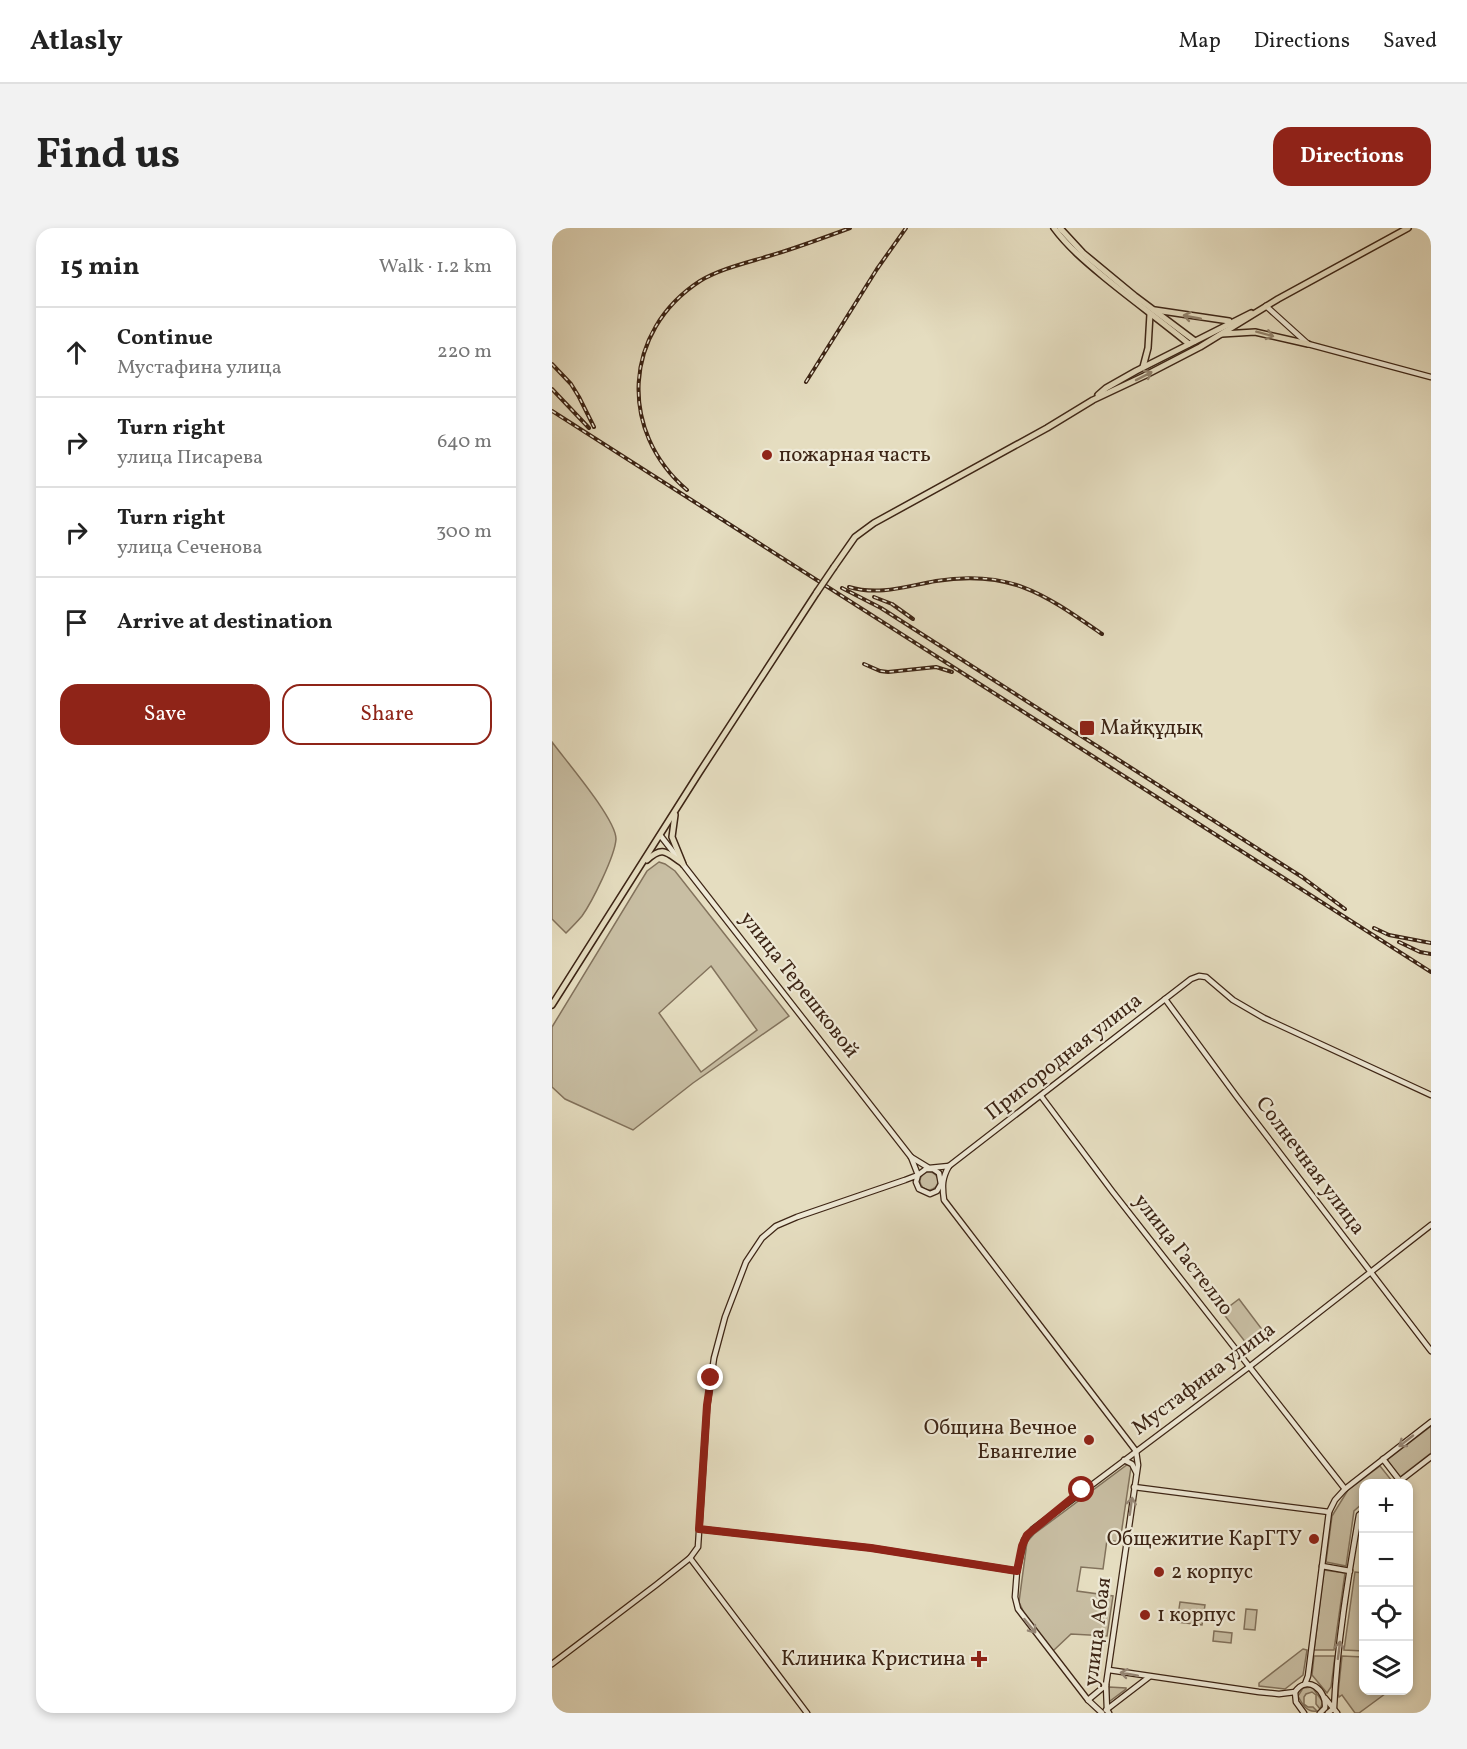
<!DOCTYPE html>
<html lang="en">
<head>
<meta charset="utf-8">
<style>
  body { margin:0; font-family:Vollkorn,serif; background:#f2f2f2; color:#222 }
  .controls { position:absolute; right:18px; bottom:18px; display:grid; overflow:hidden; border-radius:12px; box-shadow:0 3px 9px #0003 }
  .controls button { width:54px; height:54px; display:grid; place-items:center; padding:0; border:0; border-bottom:2px solid #e0e0e0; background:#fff; color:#222; font:30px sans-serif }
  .stop { position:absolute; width:18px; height:18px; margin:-14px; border:4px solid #8f2418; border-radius:50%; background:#fff }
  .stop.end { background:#8f2418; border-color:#fff; box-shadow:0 2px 6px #0008 }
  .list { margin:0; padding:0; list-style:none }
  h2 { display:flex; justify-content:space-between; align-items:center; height:78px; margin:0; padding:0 24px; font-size:26px }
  h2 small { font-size:20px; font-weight:400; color:#767676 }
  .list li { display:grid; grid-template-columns:39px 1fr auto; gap:18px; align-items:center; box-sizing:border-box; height:90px; padding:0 24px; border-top:2px solid #e0e0e0 }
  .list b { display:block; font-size:22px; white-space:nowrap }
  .list p { margin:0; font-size:20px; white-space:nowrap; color:#767676 }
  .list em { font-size:20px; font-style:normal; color:#767676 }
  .actions { display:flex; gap:12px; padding:18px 24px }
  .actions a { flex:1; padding:14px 0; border:2px solid #8f2418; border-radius:18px; text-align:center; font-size:21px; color:#8f2418 }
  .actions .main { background:#8f2418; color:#fff }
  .icon { flex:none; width:33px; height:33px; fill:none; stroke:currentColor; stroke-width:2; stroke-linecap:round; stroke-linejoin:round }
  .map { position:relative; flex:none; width:879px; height:1485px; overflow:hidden; border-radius:18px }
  header { display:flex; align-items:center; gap:36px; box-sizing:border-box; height:84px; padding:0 30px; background:#fff; border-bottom:2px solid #e0e0e0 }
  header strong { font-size:28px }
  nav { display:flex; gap:33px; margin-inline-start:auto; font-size:21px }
  .intro { display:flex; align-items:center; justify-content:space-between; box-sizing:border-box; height:144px; padding:0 36px }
  h1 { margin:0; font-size:42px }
  .button { padding:15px 27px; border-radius:18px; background:#8f2418; color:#fff; font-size:21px; font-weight:700 }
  main { display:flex; gap:36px; padding:0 36px }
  aside { flex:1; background:#fff; border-radius:18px; box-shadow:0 3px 9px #0003 }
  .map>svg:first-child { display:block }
</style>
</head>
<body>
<header>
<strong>Atlasly</strong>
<nav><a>Map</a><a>Directions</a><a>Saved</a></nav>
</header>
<div class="intro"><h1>Find us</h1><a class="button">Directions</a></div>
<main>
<aside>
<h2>15 min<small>Walk · 1.2 km</small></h2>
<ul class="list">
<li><svg class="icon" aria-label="ahead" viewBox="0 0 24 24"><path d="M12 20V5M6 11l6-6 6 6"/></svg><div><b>Continue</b><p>Мустафина улица</p></div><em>220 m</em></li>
<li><svg class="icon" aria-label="right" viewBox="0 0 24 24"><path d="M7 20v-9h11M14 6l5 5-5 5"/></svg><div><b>Turn right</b><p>улица Писарева</p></div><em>640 m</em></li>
<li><svg class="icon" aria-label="right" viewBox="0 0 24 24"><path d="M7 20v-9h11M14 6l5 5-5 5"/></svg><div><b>Turn right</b><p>улица Сеченова</p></div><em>300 m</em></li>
<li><svg class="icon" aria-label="arrive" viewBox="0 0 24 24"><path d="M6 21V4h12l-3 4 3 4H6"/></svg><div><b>Arrive at destination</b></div></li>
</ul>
<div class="actions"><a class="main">Save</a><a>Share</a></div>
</aside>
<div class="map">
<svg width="879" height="1485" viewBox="0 0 879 1485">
  <rect width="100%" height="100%" fill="#e5ddc0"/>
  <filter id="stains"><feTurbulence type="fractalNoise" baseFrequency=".00333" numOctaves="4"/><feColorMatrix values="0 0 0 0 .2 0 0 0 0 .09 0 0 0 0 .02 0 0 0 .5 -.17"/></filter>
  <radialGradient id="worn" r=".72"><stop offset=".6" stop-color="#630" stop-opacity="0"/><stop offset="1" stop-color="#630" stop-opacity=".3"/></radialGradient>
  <g fill="#c8bea3" stroke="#82725c" stroke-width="1.5" fill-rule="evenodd">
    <path d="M0,514C14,533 64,591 64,611C63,628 40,674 30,688C25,694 19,700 14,705L0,691Z"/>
    <path d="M107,634L113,636L123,643L237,788L141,855L81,902L13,871L0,859V799L95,643ZM159,738L205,802L149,844L107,785Z"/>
    <circle cx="377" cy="953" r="9"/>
    <polygon points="687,1071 715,1108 698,1120 670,1084"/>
    <polygon points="879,1198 879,1225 848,1249 835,1232"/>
    <polygon points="576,1236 579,1239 568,1314 555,1312 551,1341 529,1339 525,1363 561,1368 555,1408 519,1406 501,1423 472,1385 467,1374 475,1314 482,1306"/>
    <polygon points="828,1238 840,1253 837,1255 812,1256 811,1275 802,1283 794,1338 774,1334 780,1288 796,1262"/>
    <polygon points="772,1342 793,1345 782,1422 762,1422"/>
    <polygon points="803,1344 811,1345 811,1423 792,1422"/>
    <polygon points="628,1374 653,1377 650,1397 625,1394"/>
    <polygon points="694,1381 705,1382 703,1402 692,1401"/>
    <polygon points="662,1403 680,1405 679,1415 661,1413"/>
    <polygon points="751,1421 755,1422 751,1447 733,1461 707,1458 707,1455"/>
    <polygon points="762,1428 783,1428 779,1459 775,1465 760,1447"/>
    <polygon points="790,1428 811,1429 812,1462 837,1463 807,1485 803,1485 790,1467 787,1469 786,1466"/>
    <polygon points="557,1459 574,1460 574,1461 558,1473 556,1471"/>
    <path d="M760,1459L771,1474L768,1481L764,1476V1467L760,1464L754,1466L752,1469V1476L756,1479H761L765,1483C755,1485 750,1476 746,1468L751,1460Z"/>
  </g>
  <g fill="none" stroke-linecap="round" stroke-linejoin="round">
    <g stroke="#3d2515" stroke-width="7">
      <g id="secondary">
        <polyline points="714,78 756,116 879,149"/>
        <polyline points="613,771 685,869 879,1123"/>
        <polyline points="489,868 560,963 793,1261"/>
        <polyline points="359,929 377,940 397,938"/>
        <polyline points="831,1231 848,1253"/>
        <polyline points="572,1232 580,1236 584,1244"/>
        <polyline points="844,1256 879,1229"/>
        <polyline points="582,1259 777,1284"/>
        <polyline points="147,1301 319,1320 465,1343"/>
        <polyline points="138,1330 255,1485"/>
        <polyline points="770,1338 798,1343"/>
        <polyline points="0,1436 104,1357 138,1330 146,1319 155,1179 162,1130 173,1089 194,1034 210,1010 224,998 245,989 353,952 366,947 374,941 381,941 387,945 389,956 385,963 378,966 367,961 364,954 366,947 359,929 108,607"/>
        <polyline points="557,1442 707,1464 727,1466 743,1464"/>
        <polyline points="753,1456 756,1448 777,1284 783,1272 793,1261 879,1194"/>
        <polyline points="773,1470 785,1485"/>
        <polyline points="536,1472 554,1457"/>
        <polyline points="554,1482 597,1449"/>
        <polyline points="550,1485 536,1472 466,1381 463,1369 465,1343 472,1312 481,1301 697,1139 879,997"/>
        <path d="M557,1485L555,1482L554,1457L586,1237L584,1223L392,972C390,958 390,950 397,938L639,751L647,748L654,749L681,772L712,790L879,867"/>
        <path d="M752,1485L744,1474L743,1464C755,1446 775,1462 773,1480L768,1485"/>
        <path d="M776,1485L782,1480C785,1416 796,1350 807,1287L812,1283"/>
      </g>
    </g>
    <g stroke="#3d2515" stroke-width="8">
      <g id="primary">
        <path d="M502,0C516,19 534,34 552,49C580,72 609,93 637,116"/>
        <polyline points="508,0 531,25 583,68 643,113"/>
        <polyline points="603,82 677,93"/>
        <polyline points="670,106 703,104 756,116"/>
        <polyline points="591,139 596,120 598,86"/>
        <polyline points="546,167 554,160 584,143 699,85"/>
        <polyline points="282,339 303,309 322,295 495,200 541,172 592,148 648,119 726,71 856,0"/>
        <polyline points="123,587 120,609 131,636"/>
        <path d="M95,632C111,617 115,625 130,635"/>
        <polyline points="0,777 147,545 265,364"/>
      </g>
    </g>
    <use href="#secondary" stroke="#eee9d6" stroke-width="4.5"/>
    <use href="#primary" stroke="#e5ddc0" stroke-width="5"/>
    <g stroke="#3d2515" stroke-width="4">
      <g id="rail">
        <polyline points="0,136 19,156 27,169 42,199"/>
        <polyline points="254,154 325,41 354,0"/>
        <polyline points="0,161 37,200"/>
        <polyline points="0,183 879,744"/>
        <path d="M135,262C66,203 71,103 148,53C168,41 194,35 217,28C244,20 271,10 298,0"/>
        <path d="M297,359C327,368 355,358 384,353C458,341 492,366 550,406"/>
        <polyline points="290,360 329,380 750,649 793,681"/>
        <polyline points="322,369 340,376 361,391"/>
        <polyline points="312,436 328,443 336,444 384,439 400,444"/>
        <polyline points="822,700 837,707 879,715"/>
        <polyline points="847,714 868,724 879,726"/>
      </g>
    </g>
    <use href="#rail" stroke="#eee9d6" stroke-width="1.5" stroke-dasharray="4.5" stroke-linecap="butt"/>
    <g stroke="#3d2515" stroke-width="8" stroke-linecap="butt">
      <polyline id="primary-bridge" points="265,364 282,339"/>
    </g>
    <use href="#primary-bridge" stroke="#e5ddc0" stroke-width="5"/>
  </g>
  <defs><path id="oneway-shaft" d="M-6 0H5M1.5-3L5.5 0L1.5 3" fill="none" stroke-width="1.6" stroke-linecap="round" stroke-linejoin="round" transform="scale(1.5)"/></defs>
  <g stroke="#91816a">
    <use href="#oneway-shaft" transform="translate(640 89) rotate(-169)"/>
    <use href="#oneway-shaft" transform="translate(713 106) rotate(15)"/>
    <use href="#oneway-shaft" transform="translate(592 148) rotate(-27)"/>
  </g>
  <g stroke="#968776">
    <use href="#oneway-shaft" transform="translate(854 1213) rotate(142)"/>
    <use href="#oneway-shaft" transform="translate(579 1278) rotate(-82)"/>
    <use href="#oneway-shaft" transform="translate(478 1398) rotate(51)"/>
    <use href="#oneway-shaft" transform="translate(787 1422) rotate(-83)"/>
    <use href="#oneway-shaft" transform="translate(577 1446) rotate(-170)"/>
  </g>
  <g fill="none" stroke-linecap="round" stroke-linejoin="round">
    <polyline stroke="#8f2418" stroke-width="8" points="159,1150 155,1177 147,1301 319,1320 465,1343 470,1318 475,1307 530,1262"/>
  </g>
  <g fill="#8f2418" stroke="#eee9d6" stroke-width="2">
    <circle cx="215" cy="227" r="6"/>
    <rect x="527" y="492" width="16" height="16" rx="3"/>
    <circle cx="537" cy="1212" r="6"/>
    <circle cx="762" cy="1311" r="6"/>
    <circle cx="607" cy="1344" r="6"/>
    <circle cx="593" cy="1387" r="6"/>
    <path d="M424 1422h6v6h6v6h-6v6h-6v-6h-6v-6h6z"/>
  </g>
  <g text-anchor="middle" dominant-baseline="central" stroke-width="4.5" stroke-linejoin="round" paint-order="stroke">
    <g font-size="21" fill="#3d2515" stroke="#eee9d6" text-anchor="start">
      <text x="227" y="227">пожарная часть</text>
      <text x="548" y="500">Майқұдық</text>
      <text x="525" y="1200" text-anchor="end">Община Вечное<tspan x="525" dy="24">Евангелие</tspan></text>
      <text x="750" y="1311" text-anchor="end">Общежитие КарГТУ</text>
      <text x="619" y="1344">2 корпус</text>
      <text x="605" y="1387">1 корпус</text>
      <text x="414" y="1431" text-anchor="end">Клиника Кристина</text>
    </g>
    <g font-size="21" fill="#3d2515" stroke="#eee9d6">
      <text transform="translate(247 757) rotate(52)">улица Терешковой</text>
      <text transform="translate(512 829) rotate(-38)">Пригородная улица</text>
      <text transform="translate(758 938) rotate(53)">Солнечная улица</text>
      <text transform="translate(631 1027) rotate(52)">улица Гастелло</text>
      <text transform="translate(652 1151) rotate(-37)">Мустафина улица</text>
      <text transform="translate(546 1404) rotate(-83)">улица Абая</text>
    </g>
  </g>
  <rect width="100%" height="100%" filter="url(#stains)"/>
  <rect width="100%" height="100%" fill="url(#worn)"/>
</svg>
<div class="controls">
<button>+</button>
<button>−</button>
<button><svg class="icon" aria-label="locate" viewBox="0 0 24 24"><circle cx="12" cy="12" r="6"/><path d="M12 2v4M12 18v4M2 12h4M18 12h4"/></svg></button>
<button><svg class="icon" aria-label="layers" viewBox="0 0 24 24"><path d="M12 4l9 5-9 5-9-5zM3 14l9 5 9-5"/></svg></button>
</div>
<div class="stop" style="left:530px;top:1262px"></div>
<div class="stop end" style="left:159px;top:1150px"></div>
</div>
</main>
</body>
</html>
